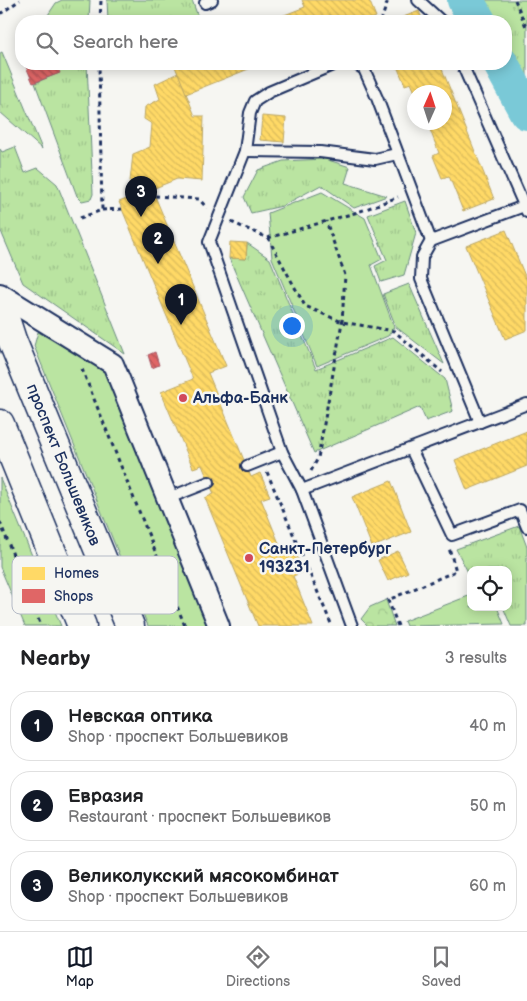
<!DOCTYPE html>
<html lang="en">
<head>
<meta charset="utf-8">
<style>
  body { margin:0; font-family:"Balsamiq Sans",sans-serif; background:#f6f6f6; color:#202124 }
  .controls { position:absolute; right:15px; bottom:15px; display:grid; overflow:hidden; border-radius:10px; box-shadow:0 2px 12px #0003 }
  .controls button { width:45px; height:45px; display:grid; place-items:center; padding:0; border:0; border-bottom:1px solid #e0e0e0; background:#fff; color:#202124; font:25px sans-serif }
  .compass { position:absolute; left:407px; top:85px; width:45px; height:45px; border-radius:50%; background:#fff; box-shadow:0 2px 12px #0003; rotate:3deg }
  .you { position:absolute; left:291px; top:325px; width:18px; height:18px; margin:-12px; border:4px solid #fff; border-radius:50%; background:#1a73e8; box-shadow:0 0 0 8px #1a73e833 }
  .badge { display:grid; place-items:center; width:32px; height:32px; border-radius:50%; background:#111827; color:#fff; font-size:16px; font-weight:700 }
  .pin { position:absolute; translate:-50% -41px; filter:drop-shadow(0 1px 2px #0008) }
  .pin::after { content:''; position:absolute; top:26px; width:18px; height:15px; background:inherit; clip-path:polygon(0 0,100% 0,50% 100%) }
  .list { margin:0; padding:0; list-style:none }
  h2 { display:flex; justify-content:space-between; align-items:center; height:65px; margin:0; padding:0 20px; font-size:21px }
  h2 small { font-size:16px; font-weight:400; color:#757577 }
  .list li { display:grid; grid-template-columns:32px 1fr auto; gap:15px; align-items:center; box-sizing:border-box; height:70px; margin:0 10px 10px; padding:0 10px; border:1px solid #e0e0e0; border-radius:20px }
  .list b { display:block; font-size:19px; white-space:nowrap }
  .list p { margin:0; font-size:16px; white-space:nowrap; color:#757577 }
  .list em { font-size:16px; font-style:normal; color:#757577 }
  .icon { flex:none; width:28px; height:28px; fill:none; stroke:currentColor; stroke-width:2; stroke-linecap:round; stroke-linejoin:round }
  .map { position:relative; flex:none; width:527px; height:626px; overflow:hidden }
  .search { position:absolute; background:#fff; box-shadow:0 2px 12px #0003; left:15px; right:15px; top:15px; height:55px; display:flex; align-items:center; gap:12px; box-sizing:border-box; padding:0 18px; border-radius:20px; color:#757577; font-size:19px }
  .sheet { height:305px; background:#fff }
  nav { display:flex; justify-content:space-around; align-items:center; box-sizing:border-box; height:70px; border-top:1px solid #e0e0e0; background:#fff; font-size:14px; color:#757577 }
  nav a { display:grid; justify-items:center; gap:2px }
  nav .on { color:#111827 }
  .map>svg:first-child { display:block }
</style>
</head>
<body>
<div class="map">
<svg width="527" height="626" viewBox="0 0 527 626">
  <defs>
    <pattern id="grass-tufts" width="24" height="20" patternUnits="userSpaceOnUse" patternTransform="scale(1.25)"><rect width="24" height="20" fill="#bae4a1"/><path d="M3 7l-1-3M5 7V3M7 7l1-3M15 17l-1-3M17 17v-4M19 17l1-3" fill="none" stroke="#9fc48d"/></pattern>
    <pattern id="forest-crowns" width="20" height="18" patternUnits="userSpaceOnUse" patternTransform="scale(1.25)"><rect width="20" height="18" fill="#bae4a1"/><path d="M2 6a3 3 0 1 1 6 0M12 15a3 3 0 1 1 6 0" fill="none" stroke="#9fc48d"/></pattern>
    <pattern id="homes-back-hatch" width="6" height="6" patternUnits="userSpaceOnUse" patternTransform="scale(1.25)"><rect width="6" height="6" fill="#ffd966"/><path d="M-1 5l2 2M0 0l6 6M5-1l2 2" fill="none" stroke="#dabb5b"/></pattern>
    <pattern id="shops-back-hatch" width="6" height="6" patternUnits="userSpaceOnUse" patternTransform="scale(1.25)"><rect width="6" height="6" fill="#e06666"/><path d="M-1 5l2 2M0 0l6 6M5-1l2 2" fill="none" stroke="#b55457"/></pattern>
  </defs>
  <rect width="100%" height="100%" fill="#f6f6f2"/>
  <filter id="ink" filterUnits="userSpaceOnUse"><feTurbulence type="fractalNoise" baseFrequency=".02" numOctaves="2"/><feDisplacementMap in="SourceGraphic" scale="10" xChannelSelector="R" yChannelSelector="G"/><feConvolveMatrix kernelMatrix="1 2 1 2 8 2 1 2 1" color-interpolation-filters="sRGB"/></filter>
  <g filter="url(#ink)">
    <g fill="url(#grass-tufts)" stroke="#6a8a80">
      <polygon points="62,0 90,0 89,21 44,21 56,3"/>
      <polygon points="107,0 192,0 198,17 187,21 108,21"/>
      <polygon points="484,0 527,0 527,82 522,78 506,49 506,21 490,21 483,8"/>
      <polygon points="2,52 42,149 0,112 0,53"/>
      <polygon points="56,64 87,64 93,194 91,199 82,201 77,196 35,83 59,73"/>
      <polygon points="15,147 25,173 38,168 57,184 125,354 23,283 0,229 0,149 2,152"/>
      <polygon points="325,159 350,167 345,183 387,196 354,208 321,185 282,206 251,213 244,197 258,170 283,161"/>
      <polygon points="405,201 416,233 404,275 381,282 375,266 387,260 368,215"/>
      <polygon points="247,243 270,259 316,369 393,337 445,379 453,411 426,421 420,407 314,453 229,258 246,259"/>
      <polygon points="409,284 444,364 396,327 383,294"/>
      <polygon points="519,526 527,547 527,626 511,626 503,607 508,607 508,570 471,570 471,578 456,549"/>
    </g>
    <polygon fill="url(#forest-crowns)" stroke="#6a8a80" points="386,600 395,626 368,626 361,619 370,607"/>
    <g fill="#bae4a1" stroke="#6a8a80">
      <polygon points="322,192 365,218 382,259 371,265 394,327 388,336 317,366 272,258 268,213"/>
      <polygon points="38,332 105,370 208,626 148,626 34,346"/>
      <polygon points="0,478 61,626 25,626 0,567"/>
      <polygon points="471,595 471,607 497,607 504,624 406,626 404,621"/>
    </g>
    <g fill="url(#homes-back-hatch)" stroke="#bba664">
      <polygon points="302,0 369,0 376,17 366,21 269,21 305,7"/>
      <polygon points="419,11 423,21 393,21"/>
      <polygon points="174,64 261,64 186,94"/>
      <polygon points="396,64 440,64 494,199 463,211 449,176 442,178 433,156 439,153 427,122 444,122 444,92 415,92 411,83 405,85"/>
      <polygon points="178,73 195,116 204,116 202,181 177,179 128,199 133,154 150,147 152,124 144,119 145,107 160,99 155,84"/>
      <polygon points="262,116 286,118 284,142 260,140"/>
      <polygon points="152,189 226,366 208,373 251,477 260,473 270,496 261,499 283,553 294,549 303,572 293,576 313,626 258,626 205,498 214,494 209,482 202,465 193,468 161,392 193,379 119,202"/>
      <polygon points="506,230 527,281 527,330 505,339 466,246"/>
      <polygon points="230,242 247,243 246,259 229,258"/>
      <polygon points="527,431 527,466 467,490 455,460"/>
      <polygon points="391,481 411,532 372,547 352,497"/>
      <polygon points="398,551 408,572 388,581 378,560"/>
    </g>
    <g fill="url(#shops-back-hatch)" stroke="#a55664">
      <polygon points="25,64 56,64 60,73 33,83"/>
      <polygon points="155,352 159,365 152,368 148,355"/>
    </g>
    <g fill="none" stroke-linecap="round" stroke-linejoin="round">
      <g stroke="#7ac9d7" stroke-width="36">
        <polyline points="465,0 478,21"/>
        <polyline points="501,64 527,112"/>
      </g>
      <g stroke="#1b2f5e" stroke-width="14">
        <g id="service">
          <polyline points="418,0 441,21"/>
          <polyline points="205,3 212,0"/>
          <polyline points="335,64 269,92 255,101 250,113 245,151 209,242 282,452 302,490 352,626"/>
          <polyline points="356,64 364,69 377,98 431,241 524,206"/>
          <polyline points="462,64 527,212"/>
          <polyline points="245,151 320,152 375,159 397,154"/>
          <polyline points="431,241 422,257 421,279 480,422"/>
          <polyline points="411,449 452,535 520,510 527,527"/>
          <polyline points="247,466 282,452"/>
          <polyline points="302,490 527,404"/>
          <polyline points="166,499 209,482"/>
        </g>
      </g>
      <g stroke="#1b2f5e" stroke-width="24">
        <polyline id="minor" points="0,294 113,364 219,626"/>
      </g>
      <g stroke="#1b2f5e" stroke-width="31">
        <g id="primary">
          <polyline points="0,303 12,340 130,626"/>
          <polyline points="0,424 82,626"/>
        </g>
      </g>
      <g stroke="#1b2f5e" stroke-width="3" stroke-dasharray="4 4" stroke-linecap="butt">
        <polyline points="515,0 527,29"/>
        <polyline points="0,14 20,0"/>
        <polyline points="100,21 101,0"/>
        <polyline points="381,21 388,0"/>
        <polyline points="155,196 199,199 207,208"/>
        <polyline points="102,210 122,209"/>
        <polyline points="80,218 102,210 99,64"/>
        <polyline points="231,222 268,238 305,306 342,322 394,331 442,372"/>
        <polyline points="268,238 358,212 398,197"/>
        <polyline points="82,369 185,626"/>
        <polyline points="311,471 318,458 342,322 345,275 326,221"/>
        <polyline points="267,472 332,626"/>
        <polyline points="0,522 41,626"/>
        <polyline points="398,626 388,600 456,571 449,548"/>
      </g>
      <use href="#service" stroke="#f6f6f2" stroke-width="10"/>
      <use href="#minor" stroke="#f6f6f2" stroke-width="20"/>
      <use href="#primary" stroke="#f6f6f2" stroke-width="28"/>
    </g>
  </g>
  <g fill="#d1495b" stroke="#f6f6f2" stroke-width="2">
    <circle cx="183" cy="398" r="5"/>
    <circle cx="249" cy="558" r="5"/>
  </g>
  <g text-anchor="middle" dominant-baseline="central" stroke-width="5" stroke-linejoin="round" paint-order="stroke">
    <g font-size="16" font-weight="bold" fill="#1b2f5e" stroke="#f6f6f2" text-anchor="start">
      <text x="193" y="398">Альфа-Банк</text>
      <text x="259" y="549">Санкт-Петербург<tspan x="259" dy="18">193231</tspan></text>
    </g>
    <g font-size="16" fill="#1b2f5e" stroke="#f6f6f2">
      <text transform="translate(63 465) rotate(68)">проспект Большевиков</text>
    </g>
  </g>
  <rect x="12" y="556" width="166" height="58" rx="8" fill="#f6f6f2" stroke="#b4bac6" stroke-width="1"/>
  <rect x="22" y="567" width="23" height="13" fill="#ffd966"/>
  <rect x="22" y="589" width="23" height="14" fill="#e06666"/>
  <g font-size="14" fill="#1b2f5e">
    <text x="54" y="578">Homes</text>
    <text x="54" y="601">Shops</text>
  </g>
</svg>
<div class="controls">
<button><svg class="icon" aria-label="locate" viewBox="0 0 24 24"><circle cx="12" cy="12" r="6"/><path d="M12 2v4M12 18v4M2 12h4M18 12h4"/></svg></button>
</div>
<svg class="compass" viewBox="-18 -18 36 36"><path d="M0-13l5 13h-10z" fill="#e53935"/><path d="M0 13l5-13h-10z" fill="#757577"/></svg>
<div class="you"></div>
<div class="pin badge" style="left:181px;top:325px">1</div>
<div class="pin badge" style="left:158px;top:264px">2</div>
<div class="pin badge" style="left:141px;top:217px">3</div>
<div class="search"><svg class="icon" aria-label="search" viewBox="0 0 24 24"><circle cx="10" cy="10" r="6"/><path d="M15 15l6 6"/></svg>Search here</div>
</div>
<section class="sheet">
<h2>Nearby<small>3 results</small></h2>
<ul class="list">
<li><span class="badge">1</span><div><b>Невская оптика</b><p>Shop · проспект Большевиков</p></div><em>40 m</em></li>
<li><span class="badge">2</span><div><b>Евразия</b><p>Restaurant · проспект Большевиков</p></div><em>50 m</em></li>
<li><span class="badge">3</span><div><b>Великолукский мясокомбинат</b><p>Shop · проспект Большевиков</p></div><em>60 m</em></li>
</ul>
</section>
<nav>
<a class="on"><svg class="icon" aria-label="map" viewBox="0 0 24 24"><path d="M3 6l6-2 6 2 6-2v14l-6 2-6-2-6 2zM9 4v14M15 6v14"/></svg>Map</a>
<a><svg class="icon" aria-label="directions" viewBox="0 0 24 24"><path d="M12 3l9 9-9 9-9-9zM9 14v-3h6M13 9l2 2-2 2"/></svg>Directions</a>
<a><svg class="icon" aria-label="saved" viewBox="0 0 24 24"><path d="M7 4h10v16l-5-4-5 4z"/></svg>Saved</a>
</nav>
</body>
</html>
